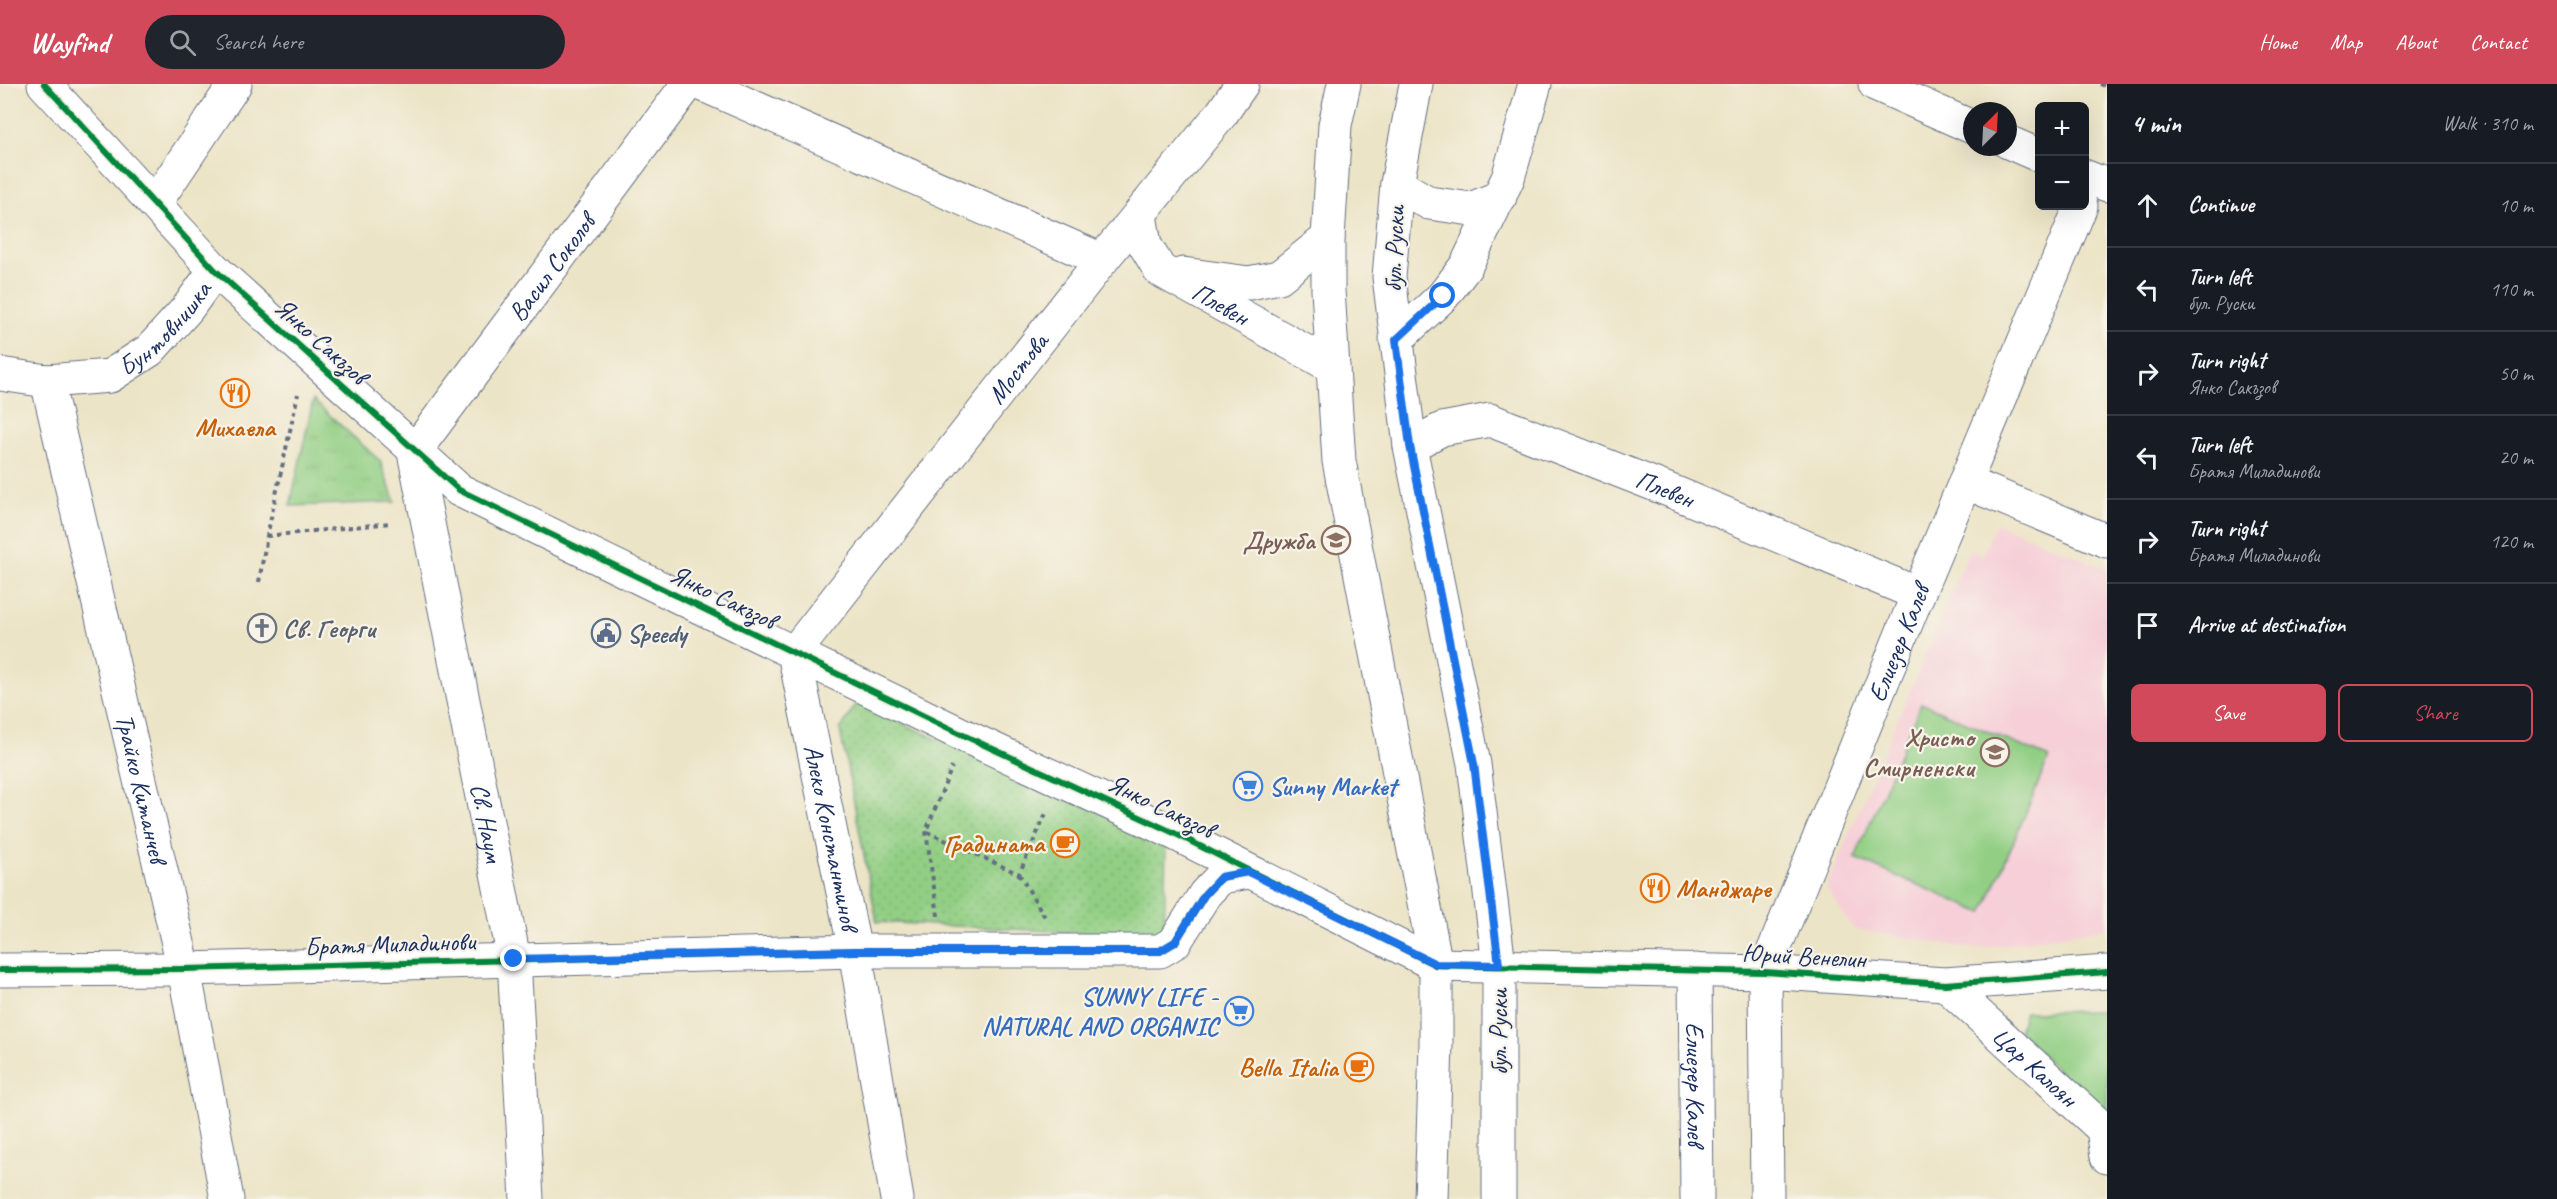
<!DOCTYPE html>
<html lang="en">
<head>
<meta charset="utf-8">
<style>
  body { margin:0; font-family:Caveat,sans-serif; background:#20242c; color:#f1f3f6 }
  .controls { position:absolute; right:18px; top:18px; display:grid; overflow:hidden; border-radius:9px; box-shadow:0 6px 24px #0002 }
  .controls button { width:54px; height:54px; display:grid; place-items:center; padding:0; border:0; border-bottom:2px solid #363941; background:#171b24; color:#f1f3f6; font:30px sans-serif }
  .compass { position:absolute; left:1963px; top:18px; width:54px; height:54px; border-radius:50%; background:#171b24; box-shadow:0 6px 24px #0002; rotate:24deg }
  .stop { position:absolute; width:18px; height:18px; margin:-14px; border:4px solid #1a73e8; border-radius:50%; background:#fff }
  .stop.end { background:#1a73e8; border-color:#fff; box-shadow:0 2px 6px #0008 }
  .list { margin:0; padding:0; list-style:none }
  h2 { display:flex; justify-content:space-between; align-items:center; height:78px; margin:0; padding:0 24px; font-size:26px }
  h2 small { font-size:20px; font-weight:400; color:#9ea1a6 }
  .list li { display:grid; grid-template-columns:39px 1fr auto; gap:18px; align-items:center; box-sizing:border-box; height:84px; padding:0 24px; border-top:2px solid #363941 }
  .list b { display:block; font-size:22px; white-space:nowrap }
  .list p { margin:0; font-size:20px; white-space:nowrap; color:#9ea1a6 }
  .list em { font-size:20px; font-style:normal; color:#9ea1a6 }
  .actions { display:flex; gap:12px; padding:18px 24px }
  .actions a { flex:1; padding:14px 0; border:2px solid #d1495b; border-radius:9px; text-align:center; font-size:21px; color:#d1495b }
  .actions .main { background:#d1495b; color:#fff }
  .icon { flex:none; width:33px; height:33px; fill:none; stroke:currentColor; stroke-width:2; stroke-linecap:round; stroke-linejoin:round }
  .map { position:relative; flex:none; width:2107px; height:1115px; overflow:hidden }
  header { display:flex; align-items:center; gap:36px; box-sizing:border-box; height:84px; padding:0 30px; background:#d1495b; color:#fff }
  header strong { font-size:28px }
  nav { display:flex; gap:33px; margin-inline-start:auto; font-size:21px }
  .search { width:420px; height:54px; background:#20242c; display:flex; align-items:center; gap:15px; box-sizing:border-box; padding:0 21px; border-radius:33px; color:#9ea1a6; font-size:22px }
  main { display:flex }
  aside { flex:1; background:#171b24 }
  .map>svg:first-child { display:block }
</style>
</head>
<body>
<header>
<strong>Wayfind</strong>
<div class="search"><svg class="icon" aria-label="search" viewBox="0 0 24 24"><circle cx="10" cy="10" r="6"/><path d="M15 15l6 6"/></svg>Search here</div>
<nav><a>Home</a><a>Map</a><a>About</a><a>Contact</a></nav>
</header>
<main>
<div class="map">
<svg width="2107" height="1115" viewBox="0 0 2107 1115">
  <defs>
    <pattern id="grass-tufts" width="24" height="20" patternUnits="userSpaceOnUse" patternTransform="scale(1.5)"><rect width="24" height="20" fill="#92cf84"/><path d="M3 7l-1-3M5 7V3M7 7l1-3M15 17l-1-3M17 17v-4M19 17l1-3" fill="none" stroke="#7db274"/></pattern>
    <pattern id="park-dots" width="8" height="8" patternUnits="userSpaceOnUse" patternTransform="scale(1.5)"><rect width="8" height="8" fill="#92cf84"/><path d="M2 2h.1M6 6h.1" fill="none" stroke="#7db274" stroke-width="1.8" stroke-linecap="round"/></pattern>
  </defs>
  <rect width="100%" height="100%" fill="#f7f3e8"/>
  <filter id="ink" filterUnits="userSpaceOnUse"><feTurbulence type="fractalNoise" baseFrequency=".0167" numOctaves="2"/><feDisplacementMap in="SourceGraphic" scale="12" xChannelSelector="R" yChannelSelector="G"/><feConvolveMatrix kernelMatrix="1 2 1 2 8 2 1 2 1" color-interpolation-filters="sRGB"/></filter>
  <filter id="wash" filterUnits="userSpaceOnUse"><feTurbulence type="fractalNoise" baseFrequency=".008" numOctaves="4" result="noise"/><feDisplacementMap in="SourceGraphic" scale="24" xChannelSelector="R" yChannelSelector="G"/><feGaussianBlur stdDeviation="1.35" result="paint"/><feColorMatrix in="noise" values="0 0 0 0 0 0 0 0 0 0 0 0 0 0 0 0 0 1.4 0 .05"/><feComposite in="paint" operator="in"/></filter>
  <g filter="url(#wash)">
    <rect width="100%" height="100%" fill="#ece4c6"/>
    <polygon fill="#f6cfd8" points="1996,439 2107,485 2107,844 1976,865 1853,845 1826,804 1970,465 1983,471"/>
    <polygon fill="url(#grass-tufts)" stroke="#567f71" stroke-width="1.5" points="313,316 380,377 395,418 290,422"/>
    <polygon fill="url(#park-dots)" stroke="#567f71" stroke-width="1.5" points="857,619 1166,758 1164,853 877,838 840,646"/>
    <g fill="#92cf84" stroke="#567f71" stroke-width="1.5">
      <polygon points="1921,619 2049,674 1983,829 1855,774"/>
      <polygon points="2107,927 2107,1036 2019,947 2025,928"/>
    </g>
  </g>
  <g filter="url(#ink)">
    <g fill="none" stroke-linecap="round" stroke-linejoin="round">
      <g stroke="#646e82" stroke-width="35">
        <g id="minor">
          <polyline points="44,0 215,186 459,406 965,652 1172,748 1436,881 1765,888 1945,900 2107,888"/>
          <polyline points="701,0 1102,176"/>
          <polyline points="1875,0 1972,43"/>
          <polyline points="2008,58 2040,72"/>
          <polyline points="2084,92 2107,101"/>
          <polyline points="1397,100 1429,119 1471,125 1500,113"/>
          <polyline points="155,119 235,0"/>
          <path id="s1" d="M1140,131L1145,161L1160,186L1333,283"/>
          <polyline points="1183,190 1249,199 1279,193 1328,154"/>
          <polyline points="1396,256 1443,212 1466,182 1508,94 1535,0"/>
          <path id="s2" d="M0,290L47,297L110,292L150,266L187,225L215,186"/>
          <path id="s3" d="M47,297L184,885L227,1115"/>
          <path id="s4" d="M1410,362L1442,345L1490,336L1671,407L1918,510"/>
          <path id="s5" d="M414,368L514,875L527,1115"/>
          <path id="s6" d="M414,368L688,0"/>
          <polyline points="1965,398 2107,457"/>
          <path id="s7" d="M794,569L1102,176L1222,29L1242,0"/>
          <path id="s8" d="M794,569L855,867L897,1115"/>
          <polyline points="0,886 184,885 855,867 1160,867 1175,858 1205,810 1221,793 1248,788"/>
          <path id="s9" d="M1695,886L1697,1115"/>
          <path id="s10" d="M1945,900L2103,1045L2107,1073"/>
          <path id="s11" d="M1767,1115L1765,888L1918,510L2081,122"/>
        </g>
      </g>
      <g stroke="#646e82" stroke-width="35">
        <g id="major">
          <polyline points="1344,0 1335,41 1328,154 1328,206 1339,377 1436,881 1436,960 1431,1115"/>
          <polyline points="1416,0 1397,100 1389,193 1410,362 1474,680 1499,881 1499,1115"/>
        </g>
      </g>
      <g stroke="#646e82" stroke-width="4" stroke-dasharray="4.5 4.5" stroke-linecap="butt">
        <polyline points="2100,0 2107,3"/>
        <polyline points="267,452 391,439"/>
        <polyline points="259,498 267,452 298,310"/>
        <polyline points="927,748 1019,790 1047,727"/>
        <polyline points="1019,790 1045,833"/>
        <polyline points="938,832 926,747 952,683"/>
      </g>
      <use href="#minor" stroke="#fff" stroke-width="33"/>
      <use href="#major" stroke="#fff" stroke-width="33"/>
      <g stroke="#f7f3e8" stroke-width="10">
        <g id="cycleway">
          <polyline points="44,0 215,186 459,406 965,652 1172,748 1436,881 1765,888 1945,900 2107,888"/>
          <polyline points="0,886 184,885 855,867 1160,867 1175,858 1205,810 1221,793 1248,788"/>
        </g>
      </g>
      <use href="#cycleway" stroke="#00873e" stroke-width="6"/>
    </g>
  </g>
  <g fill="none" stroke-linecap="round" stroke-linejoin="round" filter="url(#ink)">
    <polyline stroke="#1a73e8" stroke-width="8" points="514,875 855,867 1160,867 1175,858 1205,810 1221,793 1248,788 1436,880 1499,881 1474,680 1410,362 1396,256 1443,212"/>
  </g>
  <defs>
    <g id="restaurant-ring" transform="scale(1.5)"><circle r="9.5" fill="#f7f3e8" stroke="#e8710a" stroke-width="1.5"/><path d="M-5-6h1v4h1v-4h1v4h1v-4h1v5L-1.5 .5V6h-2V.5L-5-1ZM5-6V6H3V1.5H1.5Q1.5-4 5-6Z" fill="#e8710a"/></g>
    <g id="school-ring" transform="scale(1.5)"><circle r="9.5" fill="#f7f3e8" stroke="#8d6e63" stroke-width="1.5"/><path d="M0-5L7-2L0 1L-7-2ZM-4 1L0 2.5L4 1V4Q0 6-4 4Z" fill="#8d6e63"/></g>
    <g id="church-ring" transform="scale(1.5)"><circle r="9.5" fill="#f7f3e8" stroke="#6b7280" stroke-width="1.5"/><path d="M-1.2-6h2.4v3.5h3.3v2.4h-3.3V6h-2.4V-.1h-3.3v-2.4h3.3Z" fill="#6b7280"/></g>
    <g id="civic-ring" transform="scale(1.5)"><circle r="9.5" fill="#f7f3e8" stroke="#5c6f8a" stroke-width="1.5"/><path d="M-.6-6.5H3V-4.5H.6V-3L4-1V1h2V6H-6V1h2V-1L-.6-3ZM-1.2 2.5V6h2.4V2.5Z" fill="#5c6f8a"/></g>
    <g id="supermarket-ring" transform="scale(1.5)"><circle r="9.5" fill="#f7f3e8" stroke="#3f7fe0" stroke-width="1.5"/><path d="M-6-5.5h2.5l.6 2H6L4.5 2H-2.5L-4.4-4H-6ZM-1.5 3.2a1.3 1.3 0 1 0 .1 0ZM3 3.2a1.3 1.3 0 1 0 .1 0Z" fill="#3f7fe0"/></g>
    <g id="cafe-ring" transform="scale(1.5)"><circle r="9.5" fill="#f7f3e8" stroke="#e8710a" stroke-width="1.5"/><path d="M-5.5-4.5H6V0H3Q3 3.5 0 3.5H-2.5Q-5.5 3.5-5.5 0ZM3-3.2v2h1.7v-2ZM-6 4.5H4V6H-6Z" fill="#e8710a"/></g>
  </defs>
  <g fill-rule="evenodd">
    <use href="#restaurant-ring" x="235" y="309"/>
    <use href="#school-ring" x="1336" y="456"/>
    <use href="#church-ring" x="262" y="544"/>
    <use href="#civic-ring" x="606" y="549"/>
    <use href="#school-ring" x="1995" y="668"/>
    <use href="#supermarket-ring" x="1248" y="702"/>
    <use href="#cafe-ring" x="1065" y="759"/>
    <use href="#restaurant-ring" x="1655" y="804"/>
    <use href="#supermarket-ring" x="1239" y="927"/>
    <use href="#cafe-ring" x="1359" y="983"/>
  </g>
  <g text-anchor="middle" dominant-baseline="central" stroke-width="4.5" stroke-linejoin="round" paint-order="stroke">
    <g font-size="26" fill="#1b2f5e" stroke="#f7f3e8">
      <text transform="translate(1394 165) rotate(-88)">бул. Руски</text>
      <text stroke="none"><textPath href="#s6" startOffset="230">Васил Соколов</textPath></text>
      <text stroke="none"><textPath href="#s1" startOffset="129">Плевен</textPath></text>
      <text stroke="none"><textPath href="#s2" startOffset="184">Бунтовнишка</textPath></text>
      <text transform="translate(321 257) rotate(42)">Янко Сакъзов</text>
      <text stroke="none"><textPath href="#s7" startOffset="362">Мостова</textPath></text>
      <text stroke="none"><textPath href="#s4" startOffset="273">Плевен</textPath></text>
      <text transform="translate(723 513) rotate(26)">Янко Сакъзов</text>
      <text stroke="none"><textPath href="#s11" startOffset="582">Елиезер Калев</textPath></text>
      <text stroke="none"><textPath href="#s3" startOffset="418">Трайко Китанчев</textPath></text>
      <text transform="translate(1161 722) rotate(26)">Янко Сакъзов</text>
      <text stroke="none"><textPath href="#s5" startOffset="378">Св. Наум</textPath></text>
      <text stroke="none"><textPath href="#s8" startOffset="188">Алеко Константинов</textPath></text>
      <text transform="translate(390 860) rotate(-2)">Братя Миладинови</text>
      <text transform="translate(1804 872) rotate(3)">Юрий Венелин</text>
      <text transform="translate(1498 948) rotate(-90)">бул. Руски</text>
      <text stroke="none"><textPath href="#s10" startOffset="122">Цар Калоян</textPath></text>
      <text stroke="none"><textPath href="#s9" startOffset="114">Елиезер Калев</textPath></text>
    </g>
    <g font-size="26" font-weight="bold" fill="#c56008" stroke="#f7f3e8" text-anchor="end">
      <text x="235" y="343" text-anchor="middle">Михаела</text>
      <text x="1044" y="759">Градината</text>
      <text x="1676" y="804" text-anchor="start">Манджаре</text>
      <text x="1338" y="983">Bella Italia</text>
    </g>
    <g font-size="26" font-weight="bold" fill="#785e54" stroke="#f7f3e8" text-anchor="end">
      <text x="1315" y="456">Дружба</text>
      <text x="1974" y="653">Христо<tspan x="1974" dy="30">Смирненски</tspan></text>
    </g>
    <g font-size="26" font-weight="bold" fill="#5b616d" stroke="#f7f3e8" text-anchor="start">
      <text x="283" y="544">Св. Георги</text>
    </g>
    <g font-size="26" font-weight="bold" fill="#4e5e75" stroke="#f7f3e8" text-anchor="start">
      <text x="627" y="549">Speedy</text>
    </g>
    <g font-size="26" font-weight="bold" fill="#366cbe" stroke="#f7f3e8" text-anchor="start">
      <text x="1269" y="702">Sunny Market</text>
      <text x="1218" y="912" text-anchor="end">SUNNY LIFE -<tspan x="1218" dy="30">NATURAL AND ORGANIC</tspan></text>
    </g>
  </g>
</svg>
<div class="controls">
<button>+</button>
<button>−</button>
</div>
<svg class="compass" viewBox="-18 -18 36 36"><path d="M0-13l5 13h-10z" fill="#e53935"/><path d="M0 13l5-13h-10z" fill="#9ea1a6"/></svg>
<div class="stop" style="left:1443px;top:212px"></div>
<div class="stop end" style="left:514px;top:875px"></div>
</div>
<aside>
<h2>4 min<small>Walk · 310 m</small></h2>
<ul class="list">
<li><svg class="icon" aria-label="ahead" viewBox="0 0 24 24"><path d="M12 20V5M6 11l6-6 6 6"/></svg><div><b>Continue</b></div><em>10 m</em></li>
<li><svg class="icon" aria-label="left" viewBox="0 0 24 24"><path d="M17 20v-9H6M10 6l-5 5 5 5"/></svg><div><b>Turn left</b><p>бул. Руски</p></div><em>110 m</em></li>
<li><svg class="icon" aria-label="right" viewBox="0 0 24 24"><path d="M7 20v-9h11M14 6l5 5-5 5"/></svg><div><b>Turn right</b><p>Янко Сакъзов</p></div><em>50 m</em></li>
<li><svg class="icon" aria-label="left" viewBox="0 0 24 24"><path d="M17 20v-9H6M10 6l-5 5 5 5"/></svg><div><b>Turn left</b><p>Братя Миладинови</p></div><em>20 m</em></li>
<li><svg class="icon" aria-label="right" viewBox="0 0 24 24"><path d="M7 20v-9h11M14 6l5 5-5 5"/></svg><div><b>Turn right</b><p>Братя Миладинови</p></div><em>120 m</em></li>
<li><svg class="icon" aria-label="arrive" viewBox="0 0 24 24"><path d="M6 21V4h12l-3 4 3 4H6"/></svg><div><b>Arrive at destination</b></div></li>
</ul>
<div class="actions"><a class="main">Save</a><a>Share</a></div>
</aside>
</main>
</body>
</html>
